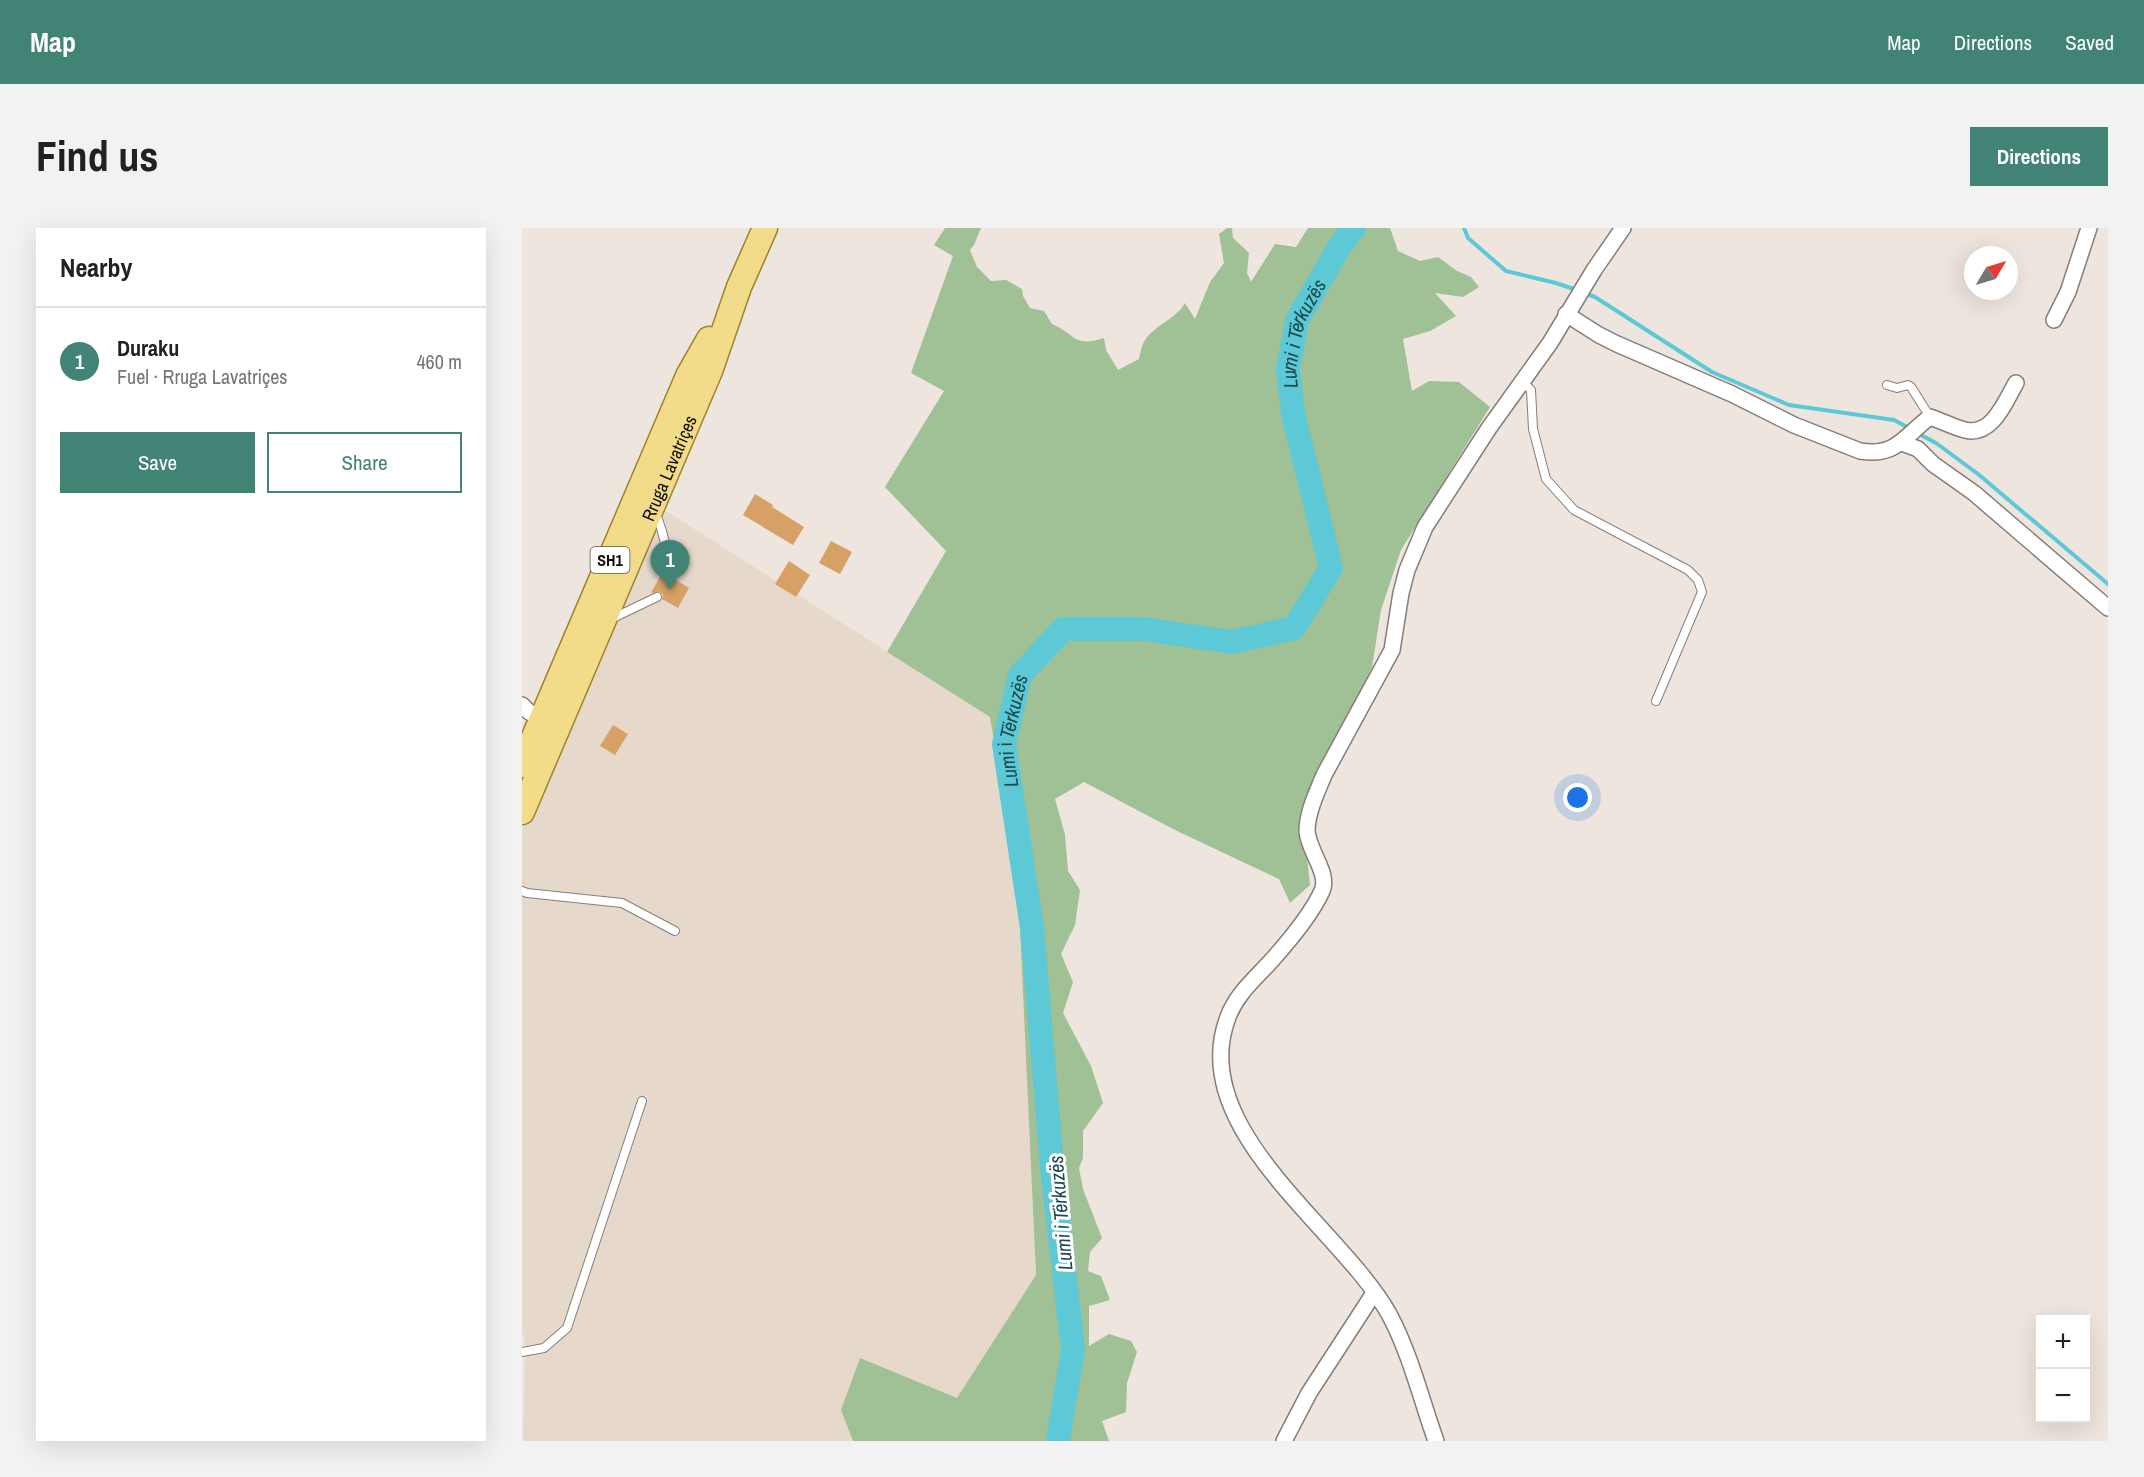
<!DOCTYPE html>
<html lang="en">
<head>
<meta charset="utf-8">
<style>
  body { margin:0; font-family:"Archivo Narrow",sans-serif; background:#f2f2f2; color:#202124 }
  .controls { position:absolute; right:18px; bottom:18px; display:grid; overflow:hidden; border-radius:0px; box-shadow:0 6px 24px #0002 }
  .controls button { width:54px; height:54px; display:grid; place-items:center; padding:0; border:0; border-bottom:2px solid #e0e0e0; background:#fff; color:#202124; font:30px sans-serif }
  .compass { position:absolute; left:1442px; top:18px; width:54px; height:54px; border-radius:50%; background:#fff; box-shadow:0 6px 24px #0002; rotate:52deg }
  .you { position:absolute; left:1056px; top:570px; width:21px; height:21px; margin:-15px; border:4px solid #fff; border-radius:50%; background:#1a73e8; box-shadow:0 0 0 9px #1a73e833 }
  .badge { display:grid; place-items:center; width:39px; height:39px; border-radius:50%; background:#418476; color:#fff; font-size:20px; font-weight:700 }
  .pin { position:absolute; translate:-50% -50px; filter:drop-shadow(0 2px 3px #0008) }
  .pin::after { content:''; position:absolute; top:32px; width:21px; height:18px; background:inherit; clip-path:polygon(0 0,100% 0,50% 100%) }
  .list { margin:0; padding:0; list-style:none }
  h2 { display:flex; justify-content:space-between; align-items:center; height:78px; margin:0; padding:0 24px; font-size:26px }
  h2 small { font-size:20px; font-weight:400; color:#757577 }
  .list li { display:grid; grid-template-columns:39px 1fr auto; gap:18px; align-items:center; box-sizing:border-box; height:108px; padding:0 24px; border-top:2px solid #e0e0e0 }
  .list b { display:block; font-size:22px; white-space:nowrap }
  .list p { margin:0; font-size:20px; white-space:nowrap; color:#757577 }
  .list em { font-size:20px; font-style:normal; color:#757577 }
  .actions { display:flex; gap:12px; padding:18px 24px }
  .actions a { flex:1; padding:14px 0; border:2px solid #418476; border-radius:0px; text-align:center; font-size:21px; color:#418476 }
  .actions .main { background:#418476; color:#fff }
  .map { position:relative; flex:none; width:1586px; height:1213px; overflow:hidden; border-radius:0px }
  header { display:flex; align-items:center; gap:36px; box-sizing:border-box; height:84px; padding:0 30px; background:#418476; color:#fff }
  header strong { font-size:28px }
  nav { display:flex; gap:33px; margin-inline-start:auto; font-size:21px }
  .intro { display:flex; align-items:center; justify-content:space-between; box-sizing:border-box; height:144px; padding:0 36px }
  h1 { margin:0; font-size:42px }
  .button { padding:15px 27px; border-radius:0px; background:#418476; color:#fff; font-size:21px; font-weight:700 }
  main { display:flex; gap:36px; padding:0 36px }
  aside { flex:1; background:#fff; border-radius:0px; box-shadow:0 6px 24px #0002 }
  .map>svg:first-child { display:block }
</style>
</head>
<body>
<header>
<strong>Map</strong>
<nav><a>Map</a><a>Directions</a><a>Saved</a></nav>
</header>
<div class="intro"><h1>Find us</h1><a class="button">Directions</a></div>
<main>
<aside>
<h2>Nearby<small></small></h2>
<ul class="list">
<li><span class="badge">1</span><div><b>Duraku</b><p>Fuel · Rruga Lavatriçes</p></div><em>460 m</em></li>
</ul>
<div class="actions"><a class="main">Save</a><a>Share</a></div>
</aside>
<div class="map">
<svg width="1586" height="1213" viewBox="0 0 1586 1213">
  <rect width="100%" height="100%" fill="#ede5de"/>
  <polygon fill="#e6d9cc" points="144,283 468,489 496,657 514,1047 435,1171 338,1130 319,1182 331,1213 1,1213 3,1134 3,1115 0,1100 0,602"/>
  <path fill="#a0c095" d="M423,0H459L452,17L448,22L455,39L469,53L484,52L500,61L501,68L508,80L522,83L530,96C554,106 551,120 582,110L584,122L596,142L617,131C618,126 619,120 621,116C629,98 654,92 663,75L673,91L688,54L702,35L697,6L705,0H710L711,10L727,25L725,45L729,54L753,16L774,19L786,0H868L876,23L898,33L916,29L935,43L949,49L957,59L941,69L913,65L934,88L908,103L881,111L890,163L907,153L937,154L968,179L879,322L859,382L850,439L812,520L784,621L788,657L768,675L757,651L653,602L562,554L533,571L543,607L546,643L558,662L553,697L539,726L551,754L541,785L569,838L581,875L561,903V930L557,940L561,961L580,1010L568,1024L566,1043L579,1048L588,1072L567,1078V1118L587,1106L609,1113L615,1124L605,1155L604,1184L580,1193L587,1213H331L319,1182L338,1130L435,1170L514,1047L496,657L468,489L365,424L424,323L363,259L422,163L389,145L431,28L412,17Z"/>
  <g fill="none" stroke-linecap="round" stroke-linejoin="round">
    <g stroke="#5ec9d6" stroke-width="4">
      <polyline points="942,0 946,10 984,43 1034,55 1055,62"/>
      <polyline points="1062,65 1073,69 1190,144 1267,177 1372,192 1387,200"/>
      <polyline points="1397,206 1414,215 1456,246 1586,356"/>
    </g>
    <path stroke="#5ec9d6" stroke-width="24" id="s1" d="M536,1213L551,1121L531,949L510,700L482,516L498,447L541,401H621L710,414L772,400L809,340L771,186L766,141L775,92L819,16L832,0"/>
  </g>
  <g fill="#d7a166">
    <polygon points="233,266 251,277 250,279 282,299 271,317 221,287"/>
    <polygon points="309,313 330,324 318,346 297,335"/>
    <polygon points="267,333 288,347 274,369 253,356"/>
    <polygon points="140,345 144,353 148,354 152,351 167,360 156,380 140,371 141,367 138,364 129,365"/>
    <polygon points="91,497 106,506 93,527 78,518"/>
  </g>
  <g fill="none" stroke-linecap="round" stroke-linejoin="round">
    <g stroke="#857e78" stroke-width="10">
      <g id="lane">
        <polyline points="1000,153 1009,162 1011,201 1024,251 1052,282 1166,342 1176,352 1180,364 1134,473"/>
        <polyline points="1365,157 1375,160 1386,157 1389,159 1408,189"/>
        <path d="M134,286C142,306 147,326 147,348"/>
        <polyline points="87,392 135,369"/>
        <polyline points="0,663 5,665 100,675 153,703"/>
        <polyline points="0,1124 22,1120 45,1100 120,873"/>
      </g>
    </g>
    <g stroke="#857e78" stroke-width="18">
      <g id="street">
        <path d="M1044,86L1077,107L1095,116L1210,166L1272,197L1338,223C1375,229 1382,208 1408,189C1420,193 1431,199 1443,202C1470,209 1483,174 1494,155"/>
        <polyline points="1532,92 1546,64 1567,0"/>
        <polyline points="1380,215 1396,221 1411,236 1452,265 1586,380"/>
        <polyline points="0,477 7,484 21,490"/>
        <polyline points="762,1213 787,1165 852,1065"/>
        <path d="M914,1213C899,1171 888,1125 867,1086C819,1000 663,901 706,789C715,765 734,750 750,732C767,713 790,685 800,663C808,646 786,622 785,603C785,585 795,564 802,547L870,422L879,365L885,342L903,299L967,200L1028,115L1072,42L1101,0"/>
      </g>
    </g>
    <g stroke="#9e8429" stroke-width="27">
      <g id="primary">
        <polyline points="0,537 166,148 187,111"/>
        <path id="s2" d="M0,584L188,143L217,59L243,0"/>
      </g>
    </g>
    <use href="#lane" stroke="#fff" stroke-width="8"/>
    <use href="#street" stroke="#fff" stroke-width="15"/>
    <use href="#primary" stroke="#f3dc89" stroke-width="24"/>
  </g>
  <g text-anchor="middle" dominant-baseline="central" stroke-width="6" stroke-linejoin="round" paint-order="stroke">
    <rect fill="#fff" stroke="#575554" stroke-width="1.5" x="68.5" y="319" width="39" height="26" rx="4.5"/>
    <g font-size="16" font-weight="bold" fill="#0f0c0a">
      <text x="88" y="332">SH1</text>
    </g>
    <g font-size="18" fill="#0f0c0a" stroke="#fff">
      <text stroke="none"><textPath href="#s2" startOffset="374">Rruga Lavatriçes</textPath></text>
    </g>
    <g font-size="20" font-style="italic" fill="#19494f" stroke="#fff">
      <text stroke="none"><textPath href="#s1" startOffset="1382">Lumi i Tërkuzës</textPath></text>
      <text stroke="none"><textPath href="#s1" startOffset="716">Lumi i Tërkuzës</textPath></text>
      <text transform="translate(538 985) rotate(-95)">Lumi i Tërkuzës</text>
    </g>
  </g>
</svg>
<div class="controls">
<button>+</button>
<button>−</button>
</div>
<svg class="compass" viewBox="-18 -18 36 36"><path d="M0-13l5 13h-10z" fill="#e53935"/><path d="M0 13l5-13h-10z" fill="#757577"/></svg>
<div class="you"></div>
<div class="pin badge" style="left:148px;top:362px">1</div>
</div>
</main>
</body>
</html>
